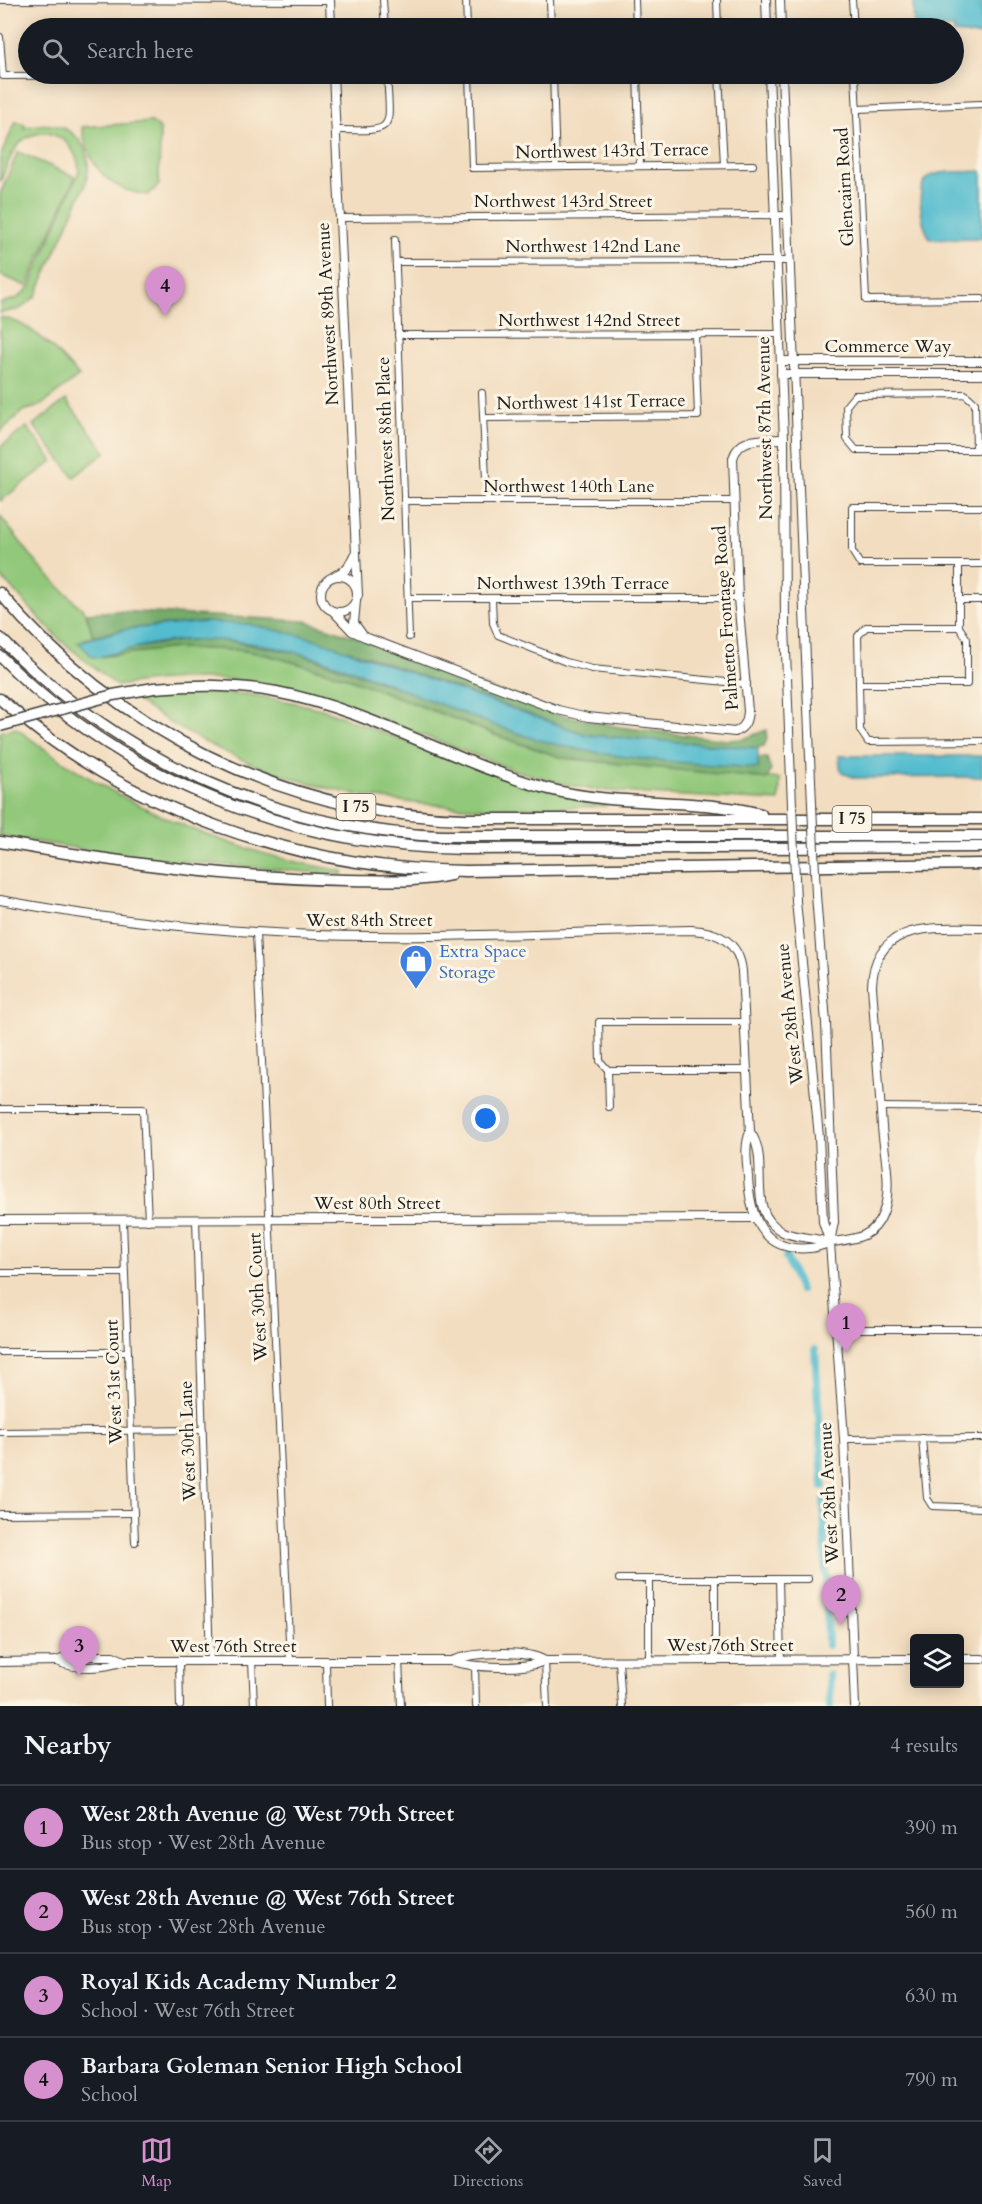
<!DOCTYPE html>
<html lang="en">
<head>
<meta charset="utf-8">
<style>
  body { margin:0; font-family:Cardo,serif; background:#242831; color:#f1f3f6 }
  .controls { position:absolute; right:18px; bottom:18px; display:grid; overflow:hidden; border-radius:6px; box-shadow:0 3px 15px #0003 }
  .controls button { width:54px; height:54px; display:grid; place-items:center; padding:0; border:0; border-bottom:2px solid #363941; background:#171b24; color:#f1f3f6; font:30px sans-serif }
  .you { position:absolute; left:486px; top:1119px; width:21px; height:21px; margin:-15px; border:4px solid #fff; border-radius:50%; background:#1a73e8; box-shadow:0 0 0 9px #1a73e833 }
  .badge { display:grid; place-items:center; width:39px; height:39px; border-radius:50%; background:#d690ce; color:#111; font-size:20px; font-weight:700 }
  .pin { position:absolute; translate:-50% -50px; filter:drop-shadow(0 2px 3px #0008) }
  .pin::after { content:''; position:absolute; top:32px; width:21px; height:18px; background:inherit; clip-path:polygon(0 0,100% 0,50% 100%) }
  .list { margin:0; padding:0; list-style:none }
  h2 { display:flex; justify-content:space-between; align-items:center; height:78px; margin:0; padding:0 24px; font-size:26px }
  h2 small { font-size:20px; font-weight:400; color:#9ea1a6 }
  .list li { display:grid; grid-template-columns:39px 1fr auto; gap:18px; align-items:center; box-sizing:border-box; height:84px; padding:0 24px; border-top:2px solid #363941 }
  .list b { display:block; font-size:22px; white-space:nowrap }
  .list p { margin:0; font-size:20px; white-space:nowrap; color:#9ea1a6 }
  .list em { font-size:20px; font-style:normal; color:#9ea1a6 }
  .icon { flex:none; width:33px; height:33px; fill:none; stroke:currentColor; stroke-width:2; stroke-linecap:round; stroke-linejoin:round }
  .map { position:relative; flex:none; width:982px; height:1706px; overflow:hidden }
  .search { position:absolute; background:#171b24; box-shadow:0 3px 15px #0003; left:18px; right:18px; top:18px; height:66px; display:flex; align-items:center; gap:15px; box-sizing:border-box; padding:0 21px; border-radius:33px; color:#9ea1a6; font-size:22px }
  .sheet { height:414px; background:#171b24 }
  nav { display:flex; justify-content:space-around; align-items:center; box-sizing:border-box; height:84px; border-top:2px solid #363941; background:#171b24; font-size:16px; color:#9ea1a6 }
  nav a { display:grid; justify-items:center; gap:3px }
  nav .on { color:#d690ce }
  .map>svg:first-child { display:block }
</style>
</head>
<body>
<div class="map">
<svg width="982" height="1706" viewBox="0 0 982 1706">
  <rect width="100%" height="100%" fill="#fcf5e5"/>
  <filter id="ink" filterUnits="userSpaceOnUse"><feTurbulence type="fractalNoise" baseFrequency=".0167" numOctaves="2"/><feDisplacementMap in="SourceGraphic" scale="12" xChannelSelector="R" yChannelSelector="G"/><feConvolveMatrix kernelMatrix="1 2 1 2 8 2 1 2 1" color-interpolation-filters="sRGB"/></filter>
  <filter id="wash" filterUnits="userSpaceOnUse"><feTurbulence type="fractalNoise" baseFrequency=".008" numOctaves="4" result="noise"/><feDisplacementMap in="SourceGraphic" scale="24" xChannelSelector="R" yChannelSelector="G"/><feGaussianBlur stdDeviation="1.35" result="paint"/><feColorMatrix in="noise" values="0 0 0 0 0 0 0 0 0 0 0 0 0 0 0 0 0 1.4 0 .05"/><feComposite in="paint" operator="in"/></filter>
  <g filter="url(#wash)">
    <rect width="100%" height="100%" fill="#f2ddc0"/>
    <g fill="#92c87a" stroke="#57724b" stroke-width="1.5">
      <path d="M16,121L25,124L24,128C65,114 99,143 85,185L36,296L20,309L0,313V303L16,299L29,288L79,171C78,142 47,121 22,141C11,151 6,169 0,182V157Z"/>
      <path d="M152,122L160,129L159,185L148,195C108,191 88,165 82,127Z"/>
      <polygon points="18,152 75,177 27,286 0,275 0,194"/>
      <path d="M0,317C33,322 57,353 79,376L40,406L23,411L0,432Z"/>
      <polygon points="66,400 106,452 74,477 33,425"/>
      <polygon points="27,427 53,461 0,501 0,447"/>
      <path d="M0,516L40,567L86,613L93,636L78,642L131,652L176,648L240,650L267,655L343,676L501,737L563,758L780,779L779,801L648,794L588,789L561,783L517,771L314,694C248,676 185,674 117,686L59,639L0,576Z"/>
      <path d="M176,692L247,694L296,703L325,710L464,764L606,804V806C430,814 280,804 133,698Z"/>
      <path d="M16,728C111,801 224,852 343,871V875L132,857L0,836V732Z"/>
    </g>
    <g fill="#75ac6a" stroke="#486443" stroke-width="1.5">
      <polygon points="116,611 306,621 359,638 553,713 620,727 728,740 743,739 766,730 767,739 764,746 750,749 587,735 363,655 248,624 165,625 126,629 93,636 86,613"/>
      <polygon points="186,640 222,640 295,652 576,749 757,768 758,758 767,758 771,770 767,779 563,758 501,737 343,676 267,655 240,650 176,648 98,657 133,648"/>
    </g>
    <g fill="#52bcce" stroke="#376c75" stroke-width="1.5">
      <polygon points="913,0 982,0 982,36 954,33 954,28 914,28"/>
      <path d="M982,171V238L930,239C922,225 913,187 930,176C939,170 970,172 982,171Z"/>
      <path d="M206,622L248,624L312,638L587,735L758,748V768C684,763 600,759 529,737C416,702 309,634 187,640C156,641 127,650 98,657H93L78,642L126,629Z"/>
      <polygon points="839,756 982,756 982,777 855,778 841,772"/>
    </g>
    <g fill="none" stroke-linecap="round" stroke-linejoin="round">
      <g stroke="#52bcce" stroke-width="8">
        <polyline points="786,1257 800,1290"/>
        <polyline points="815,1350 823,1486"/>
        <polyline points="824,1501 828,1645"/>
        <polyline points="829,1675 830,1706"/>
      </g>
    </g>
  </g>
  <g filter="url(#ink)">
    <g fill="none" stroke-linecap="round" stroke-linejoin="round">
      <g stroke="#3c3935" stroke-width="8">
        <g id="minor">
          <polyline points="0,0 330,1"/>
          <polyline points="383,0 385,28"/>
          <polyline points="466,0 467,28"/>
          <polyline points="550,0 551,28"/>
          <polyline points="635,0 636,28"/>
          <polyline points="717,0 718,28"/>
          <polyline points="852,0 854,28"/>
          <polyline points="0,37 3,76 333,74"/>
          <polyline points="469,74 472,168 753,165"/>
          <polyline points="553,74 556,167"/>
          <polyline points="637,74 640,166"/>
          <polyline points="719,74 724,165"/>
          <polyline points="855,74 866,300 982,299"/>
          <polyline points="857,109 981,104"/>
          <path d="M336,130C397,131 390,132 387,74"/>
          <polyline points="339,218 788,215"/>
          <polyline points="395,240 409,637"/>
          <polyline points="396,262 790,261"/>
          <polyline points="398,335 780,334"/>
          <polyline points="482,393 487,501"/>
          <polyline points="484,418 698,416 695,335"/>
          <polyline points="976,450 975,403 965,394 855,395 846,406 847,439 856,450 982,450"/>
          <polyline points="404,501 734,501"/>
          <polyline points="982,507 852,507 852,551 860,564 982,564"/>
          <polyline points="408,598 738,598"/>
          <polyline points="492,599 493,623 498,635 566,662 592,669 747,684"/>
          <polyline points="959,600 982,600"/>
          <polyline points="959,627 866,627 858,636 860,730 868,742 982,741"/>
          <polyline points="859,684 967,684 967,639 959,627 959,564"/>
          <polyline points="256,933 290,1661"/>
          <polyline points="745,1022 599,1022 600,1061 608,1070 747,1070"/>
          <polyline points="608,1070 609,1107"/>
          <polyline points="881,1107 982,1108"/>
          <polyline points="0,1109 143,1109 148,1221"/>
          <polyline points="196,1220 210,1661"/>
          <polyline points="123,1221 135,1542"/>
          <polyline points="0,1273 125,1273"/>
          <polyline points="834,1329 982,1329"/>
          <polyline points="0,1352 128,1352"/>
          <polyline points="0,1432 203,1430"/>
          <polyline points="922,1438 927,1498 932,1506 982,1508"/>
          <polyline points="844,1439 982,1438"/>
          <polyline points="0,1514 134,1513"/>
          <polyline points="619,1579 808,1579"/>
          <polyline points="649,1579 649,1661"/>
          <polyline points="715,1579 715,1661"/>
          <polyline points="779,1579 781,1660"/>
          <polyline points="399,1660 401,1706"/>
          <polyline points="252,1661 254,1706"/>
          <polyline points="326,1661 327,1706"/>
          <polyline points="545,1661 547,1706"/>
          <polyline points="619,1661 622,1706"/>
          <polyline points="179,1662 180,1706"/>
          <polyline points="475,1666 476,1706"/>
        </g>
      </g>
      <g stroke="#3c3935" stroke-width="10">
        <g id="tertiary">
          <polyline points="330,0 331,28"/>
          <polyline points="333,74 358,595"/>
          <polyline points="781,361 982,361"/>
          <polyline points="781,374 982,374"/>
          <circle cx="339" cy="594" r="18"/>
          <polyline points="334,576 347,569 354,555"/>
          <polyline points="356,601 354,623 362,634"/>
          <path d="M334,612L352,631L365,637L558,710L588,717L735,732C745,727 747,722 748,711L738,598L733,458C740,435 764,440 784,439"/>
          <path d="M0,900C97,918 194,930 292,934C425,940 558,932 691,930C718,931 739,942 742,971L750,1132C744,1146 747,1162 748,1177C750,1216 762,1253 810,1248C817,1248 824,1244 832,1242C854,1239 874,1238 883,1213C893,1187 884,1154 882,1127C879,1080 875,1033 872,986C874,920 935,928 982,928"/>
          <path d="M750,1132C772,1161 743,1211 783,1232C795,1238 813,1237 828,1242"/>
          <polyline points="0,1220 754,1218"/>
          <polyline points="960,1659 982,1659"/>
          <path d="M57,1661C77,1670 104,1668 124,1661H451C475,1668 522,1670 545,1661L914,1659"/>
          <path d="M451,1661C473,1652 524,1649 545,1661"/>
          <polyline points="0,1662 57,1661 69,1656 113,1656 124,1661"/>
        </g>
      </g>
      <g stroke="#3c3935" stroke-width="10">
        <g id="secondary">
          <polyline points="766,0 767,28"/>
          <polyline points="780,0 781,28"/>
          <polyline points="769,74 784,439 785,626 791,781"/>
          <polyline points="782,74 811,781"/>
          <polyline points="816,895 826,1023 834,1222 830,1242"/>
          <polyline points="796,901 819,1137 823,1222 830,1243 844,1439 855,1706"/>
        </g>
      </g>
      <g stroke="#3c3935" stroke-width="13">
        <g id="motorway">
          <path d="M0,593C116,731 284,814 465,819H982"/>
          <path d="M0,638C117,758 274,830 442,836H982"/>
          <path d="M0,656C123,781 290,846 464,849L982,847"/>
          <path d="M154,688C195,685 235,684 276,692C371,710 456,764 549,789C618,807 692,797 761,814"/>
          <path d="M0,699C127,811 297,869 466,871L982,864"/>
          <path d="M0,842C114,862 230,878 346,880C381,880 416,883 451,875"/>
        </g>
      </g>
      <use href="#minor" stroke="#fff" stroke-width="6"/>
      <use href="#tertiary" stroke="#fff" stroke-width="8"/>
      <use href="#secondary" stroke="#fff" stroke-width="8"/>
      <use href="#motorway" stroke="#fff" stroke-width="10"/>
      <g stroke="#3c3935" stroke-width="10" stroke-linecap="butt">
        <g id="secondary-bridge">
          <polyline points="791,781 796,901"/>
          <polyline points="811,781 816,895"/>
        </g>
      </g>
      <g stroke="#3c3935" stroke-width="13" stroke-linecap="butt">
        <polyline id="motorway-bridge" points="0,726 113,695 154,688"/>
      </g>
      <use href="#secondary-bridge" stroke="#fff" stroke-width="8"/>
      <use href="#motorway-bridge" stroke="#fff" stroke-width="10"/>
    </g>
  </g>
  <defs>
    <g id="shop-pin" transform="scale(1.725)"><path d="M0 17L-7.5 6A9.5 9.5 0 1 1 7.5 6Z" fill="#3f7fe0" stroke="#fcf5e5"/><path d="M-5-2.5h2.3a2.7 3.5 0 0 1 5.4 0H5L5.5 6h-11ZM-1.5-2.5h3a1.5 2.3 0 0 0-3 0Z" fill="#fff"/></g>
  </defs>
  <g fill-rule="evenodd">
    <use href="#shop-pin" x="416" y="961"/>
  </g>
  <g text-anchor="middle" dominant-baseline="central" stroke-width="6" stroke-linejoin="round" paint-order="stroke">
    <g fill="#fcf5e5" stroke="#5f5d58" stroke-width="1.5">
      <rect x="336.5" y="794" width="39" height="26" rx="4.5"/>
      <rect x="832.5" y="806" width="39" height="26" rx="4.5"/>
    </g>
    <g font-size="16" font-weight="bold" fill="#1c1c1c">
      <text x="356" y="807">I 75</text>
      <text x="852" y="819">I 75</text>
    </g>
    <g font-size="18" fill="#1c1c1c" stroke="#fcf5e5">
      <text transform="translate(612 151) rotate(-1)">Northwest 143rd Terrace</text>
      <text transform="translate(845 187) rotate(-93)">Glencairn Road</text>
      <text x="563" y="201">Northwest 143rd Street</text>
      <text x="593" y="246">Northwest 142nd Lane</text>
      <text transform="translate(328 314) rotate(-93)">Northwest 89th Avenue</text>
      <text x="589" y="320">Northwest 142nd Street</text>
      <text x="888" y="346">Commerce Way</text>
      <text transform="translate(591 402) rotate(-1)">Northwest 141st Terrace</text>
      <text transform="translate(765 428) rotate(-91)">Northwest 87th Avenue</text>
      <text transform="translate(386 439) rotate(-92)">Northwest 88th Place</text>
      <text x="569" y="486">Northwest 140th Lane</text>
      <text x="573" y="583">Northwest 139th Terrace</text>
      <text transform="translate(726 618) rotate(-94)">Palmetto Frontage Road</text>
      <text x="369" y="920">West 84th Street</text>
      <text transform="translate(790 1014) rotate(-96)">West 28th Avenue</text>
      <text x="377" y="1203">West 80th Street</text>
      <text transform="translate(258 1297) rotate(-93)">West 30th Court</text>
      <text transform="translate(114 1382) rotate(-92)">West 31st Court</text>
      <text transform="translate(188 1441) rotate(-92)">West 30th Lane</text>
      <text transform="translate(829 1493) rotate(-93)">West 28th Avenue</text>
      <text x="730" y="1645">West 76th Street</text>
      <text x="233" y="1646">West 76th Street</text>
    </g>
    <g font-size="18" fill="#366cbe" stroke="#fcf5e5" text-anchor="start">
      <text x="439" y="951">Extra Space<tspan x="439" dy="21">Storage</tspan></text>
    </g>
  </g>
</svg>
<div class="controls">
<button><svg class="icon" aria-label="layers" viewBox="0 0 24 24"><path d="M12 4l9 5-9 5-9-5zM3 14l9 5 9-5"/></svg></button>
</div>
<div class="you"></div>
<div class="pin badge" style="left:846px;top:1353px">1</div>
<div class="pin badge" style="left:841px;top:1625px">2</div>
<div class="pin badge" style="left:79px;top:1676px">3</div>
<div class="pin badge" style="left:165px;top:316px">4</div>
<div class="search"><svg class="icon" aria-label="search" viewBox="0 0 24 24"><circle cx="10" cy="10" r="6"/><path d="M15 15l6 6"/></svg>Search here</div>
</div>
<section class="sheet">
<h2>Nearby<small>4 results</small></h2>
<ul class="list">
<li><span class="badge">1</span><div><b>West 28th Avenue @ West 79th Street</b><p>Bus stop · West 28th Avenue</p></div><em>390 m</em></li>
<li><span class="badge">2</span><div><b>West 28th Avenue @ West 76th Street</b><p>Bus stop · West 28th Avenue</p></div><em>560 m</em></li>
<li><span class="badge">3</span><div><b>Royal Kids Academy Number 2</b><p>School · West 76th Street</p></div><em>630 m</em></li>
<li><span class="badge">4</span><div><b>Barbara Goleman Senior High School</b><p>School</p></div><em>790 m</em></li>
</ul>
</section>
<nav>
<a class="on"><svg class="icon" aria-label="map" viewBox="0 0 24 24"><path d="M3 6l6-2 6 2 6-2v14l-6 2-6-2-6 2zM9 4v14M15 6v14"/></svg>Map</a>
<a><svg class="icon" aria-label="directions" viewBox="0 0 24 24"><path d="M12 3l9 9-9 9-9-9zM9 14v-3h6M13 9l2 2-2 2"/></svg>Directions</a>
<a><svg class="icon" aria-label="saved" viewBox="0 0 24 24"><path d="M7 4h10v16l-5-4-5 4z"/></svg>Saved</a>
</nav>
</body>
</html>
